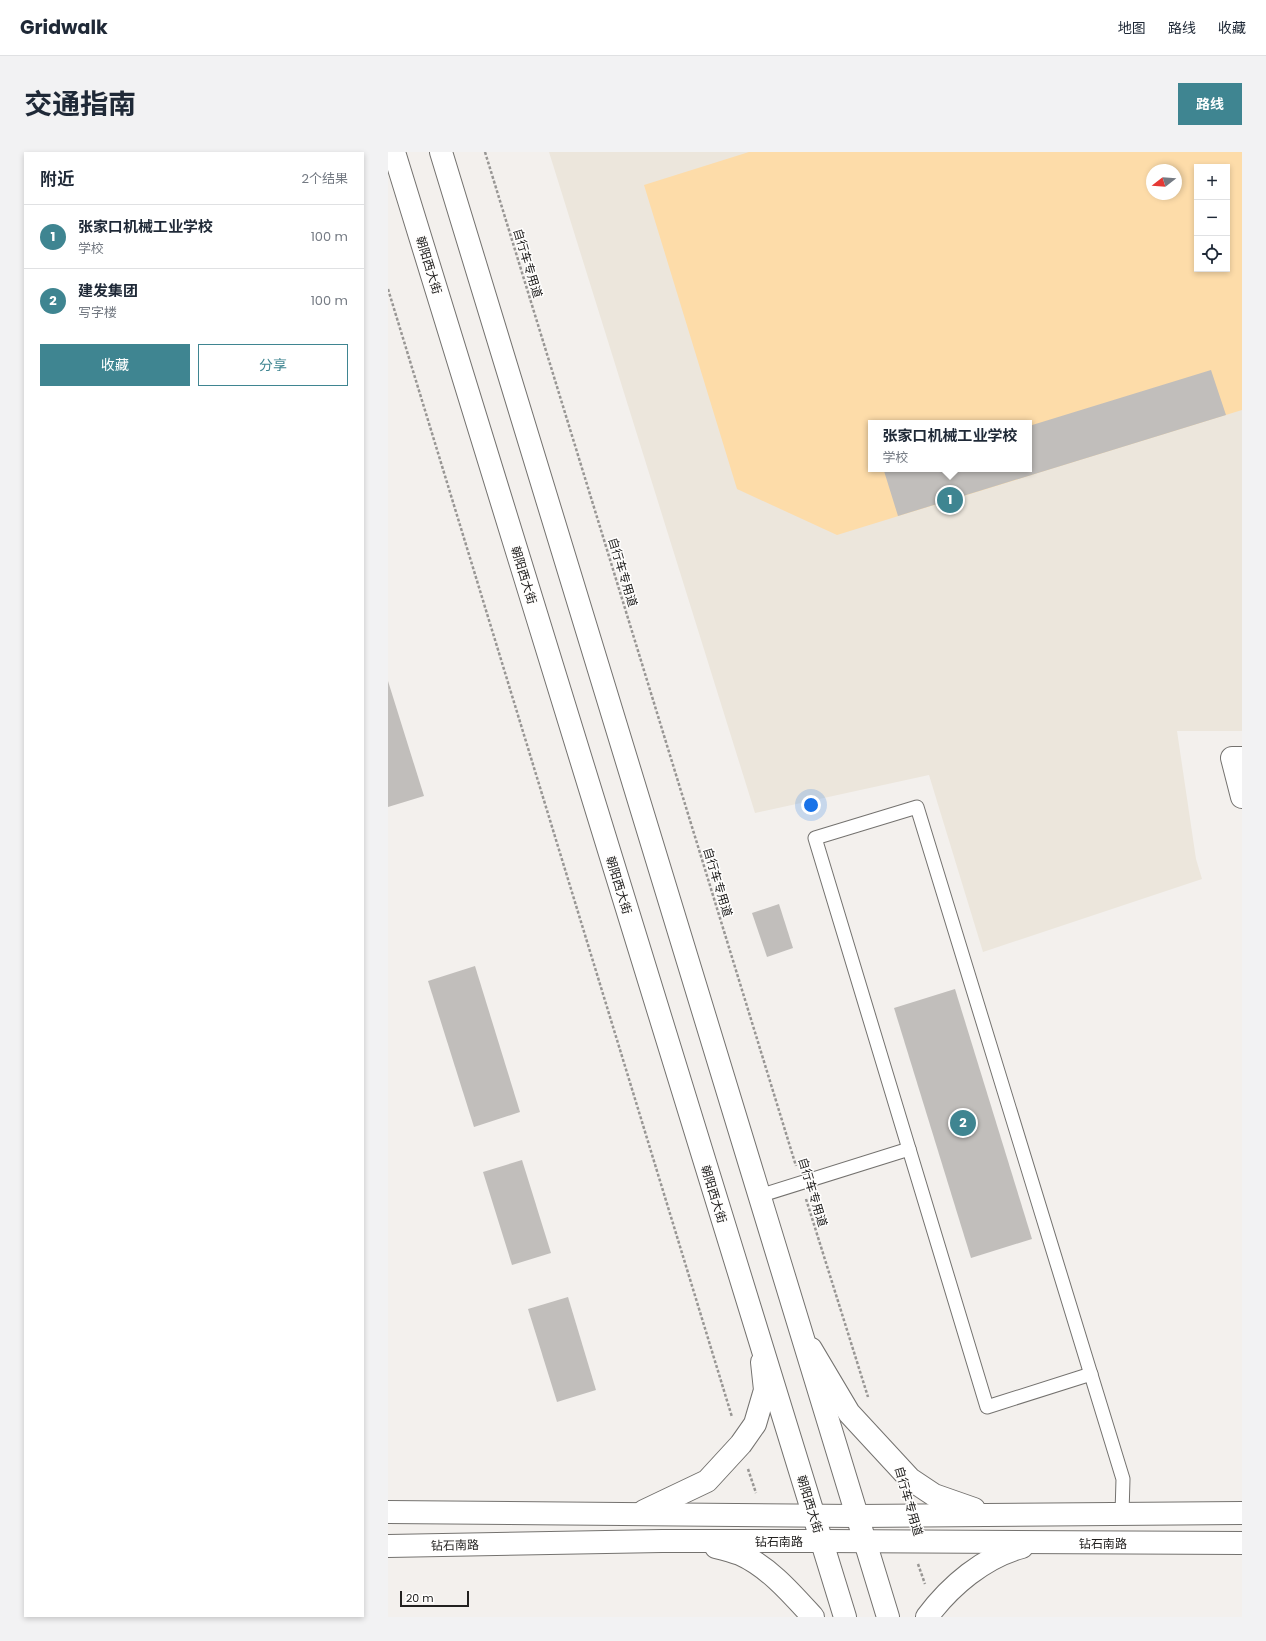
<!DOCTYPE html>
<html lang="zh">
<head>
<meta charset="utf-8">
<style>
  body { margin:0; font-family:Poppins,"Noto Sans SC",sans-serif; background:#f2f2f3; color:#1f2937 }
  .controls { position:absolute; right:12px; top:12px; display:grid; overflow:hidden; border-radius:0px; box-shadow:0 2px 6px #0003 }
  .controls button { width:36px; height:36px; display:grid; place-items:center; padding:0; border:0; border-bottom:1px solid #e0e1e3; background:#fff; color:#1f2937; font:20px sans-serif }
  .compass { position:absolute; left:758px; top:12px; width:36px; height:36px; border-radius:50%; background:#fff; box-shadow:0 2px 6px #0003; rotate:253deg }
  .scale { position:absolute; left:12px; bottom:10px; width:69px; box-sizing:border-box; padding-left:4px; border:2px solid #222120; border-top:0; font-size:11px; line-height:14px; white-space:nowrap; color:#222120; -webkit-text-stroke:3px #fffefd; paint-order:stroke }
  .you { position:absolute; left:423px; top:653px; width:14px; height:14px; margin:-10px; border:3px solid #fff; border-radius:50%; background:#1a73e8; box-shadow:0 0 0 6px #1a73e833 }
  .badge { display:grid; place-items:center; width:26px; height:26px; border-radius:50%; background:#3f8591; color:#fff; font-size:13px; font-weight:700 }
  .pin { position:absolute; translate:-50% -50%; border:2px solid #fff; box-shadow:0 1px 4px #0006 }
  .popup { position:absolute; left:480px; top:268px; width:164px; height:52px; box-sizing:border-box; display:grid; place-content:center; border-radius:0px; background:#fff; filter:drop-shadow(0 1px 3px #0005); font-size:13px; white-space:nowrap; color:#747a83 }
  .popup b { font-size:15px; color:#1f2937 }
  .popup::after { content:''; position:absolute; left:50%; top:100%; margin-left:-8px; border:8px solid transparent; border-top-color:#fff }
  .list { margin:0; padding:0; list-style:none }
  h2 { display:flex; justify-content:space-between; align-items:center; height:52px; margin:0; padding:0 16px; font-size:17px }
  h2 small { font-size:13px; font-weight:400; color:#747a83 }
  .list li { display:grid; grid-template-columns:26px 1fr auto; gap:12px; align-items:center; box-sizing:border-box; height:64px; padding:0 16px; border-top:1px solid #e0e1e3 }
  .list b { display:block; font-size:15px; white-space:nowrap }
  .list p { margin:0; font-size:13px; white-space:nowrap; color:#747a83 }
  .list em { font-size:13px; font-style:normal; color:#747a83 }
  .actions { display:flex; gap:8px; padding:12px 16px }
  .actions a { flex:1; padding:9px 0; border:1px solid #3f8591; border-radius:0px; text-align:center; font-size:14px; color:#3f8591 }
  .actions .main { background:#3f8591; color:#fff }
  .icon { flex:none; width:22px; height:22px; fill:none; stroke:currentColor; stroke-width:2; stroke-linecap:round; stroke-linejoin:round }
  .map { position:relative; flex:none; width:854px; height:1465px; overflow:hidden; border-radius:0px }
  header { display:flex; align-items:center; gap:24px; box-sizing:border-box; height:56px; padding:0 20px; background:#fff; border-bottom:1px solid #e0e1e3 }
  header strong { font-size:19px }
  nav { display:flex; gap:22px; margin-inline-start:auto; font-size:14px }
  .intro { display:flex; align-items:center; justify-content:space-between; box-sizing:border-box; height:96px; padding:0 24px }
  h1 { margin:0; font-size:28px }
  .button { padding:10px 18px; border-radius:0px; background:#3f8591; color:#fff; font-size:14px; font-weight:700 }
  main { display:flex; gap:24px; padding:0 24px }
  aside { flex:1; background:#fff; border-radius:0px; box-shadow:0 2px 6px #0003 }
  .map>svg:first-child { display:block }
</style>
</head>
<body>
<header>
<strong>Gridwalk</strong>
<nav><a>地图</a><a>路线</a><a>收藏</a></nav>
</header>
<div class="intro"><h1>交通指南</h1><a class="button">路线</a></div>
<main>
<aside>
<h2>附近<small>2个结果</small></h2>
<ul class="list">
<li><span class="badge">1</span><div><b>张家口机械工业学校</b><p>学校</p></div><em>100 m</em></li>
<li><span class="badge">2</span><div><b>建发集团</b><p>写字楼</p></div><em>100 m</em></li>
</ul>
<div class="actions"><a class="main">收藏</a><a>分享</a></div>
</aside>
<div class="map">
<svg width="854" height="1465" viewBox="0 0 854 1465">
  <rect width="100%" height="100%" fill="#f3f0ed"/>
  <path fill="#ece6dc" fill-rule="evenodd" d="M161,0H854V579H789L808,707L814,727L595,800L541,623L367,661ZM809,15H839V117H809ZM764,18H788V42H764ZM483,271H641V317H483Z"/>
  <path fill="#fddca9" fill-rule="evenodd" d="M361,0H854V258L449,383L349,337L256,33ZM809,15H839V117H809ZM764,18H788V42H764ZM483,271H641V317H483Z"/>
  <g fill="#c1bebb">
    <polygon points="823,218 838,263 510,364 496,319 502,317 641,317 641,274"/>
    <polygon points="0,529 36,644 0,655"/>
    <polygon points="391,752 405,796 379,805 364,761"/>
    <polygon points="87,814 132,960 86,975 40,829"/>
    <polygon points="567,837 644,1087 583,1106 506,856"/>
    <polygon points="134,1008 163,1101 124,1113 95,1020"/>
    <polygon points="180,1145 208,1238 169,1250 140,1157"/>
  </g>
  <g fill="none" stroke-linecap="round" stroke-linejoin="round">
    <g stroke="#74726f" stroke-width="15">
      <g id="service">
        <polyline points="521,997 599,1255 703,1222"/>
        <polyline points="371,1044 521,997 427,686 529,655 735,1327 734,1362"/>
      </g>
    </g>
    <g stroke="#74726f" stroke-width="24">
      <polyline id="minor" points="854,606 844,606 854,645"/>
    </g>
    <g stroke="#74726f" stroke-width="24">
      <g id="secondary">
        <polyline points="423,1197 461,1261 522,1327 546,1343 586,1357"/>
        <polyline points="256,1359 319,1329 353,1292 367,1272 377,1238 374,1210"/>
        <polyline points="0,1360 469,1364 854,1361"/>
        <polyline points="0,1394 274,1389 433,1389 854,1391"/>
        <path d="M328,1395C336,1397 344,1399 352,1402C381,1415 404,1442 425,1465"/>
        <path d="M539,1465C562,1434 596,1405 634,1395"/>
      </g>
    </g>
    <g stroke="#74726f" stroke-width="24">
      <g id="primary">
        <polyline points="6,0 457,1465"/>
        <polyline points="53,0 500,1465"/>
      </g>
    </g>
    <g stroke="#989694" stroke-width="2.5" stroke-dasharray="3 2" stroke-linecap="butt">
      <polyline points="97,0 408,1014"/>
      <polyline points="0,137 344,1265"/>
      <polyline points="418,1047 480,1245"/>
      <polyline points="360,1317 368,1341"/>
      <polyline points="530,1412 537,1432"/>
    </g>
    <use href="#service" stroke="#fff" stroke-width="13"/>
    <use href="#minor" stroke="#fff" stroke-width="22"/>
    <use href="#secondary" stroke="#fff" stroke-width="22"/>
    <use href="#primary" stroke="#fff" stroke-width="22"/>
  </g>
  <g text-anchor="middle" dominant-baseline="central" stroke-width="3" stroke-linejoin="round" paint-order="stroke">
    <g font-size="12" fill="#222120" stroke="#fffefd">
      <text transform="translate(140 111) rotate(73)">自行车专用道</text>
      <text transform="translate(41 113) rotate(73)">朝阳西大街</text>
      <text transform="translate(235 420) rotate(73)">自行车专用道</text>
      <text transform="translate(136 423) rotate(73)">朝阳西大街</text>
      <text transform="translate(330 730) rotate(73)">自行车专用道</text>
      <text transform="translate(231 733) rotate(73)">朝阳西大街</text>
      <text transform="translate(425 1040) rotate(73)">自行车专用道</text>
      <text transform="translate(326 1042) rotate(73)">朝阳西大街</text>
      <text transform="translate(521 1349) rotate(74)">自行车专用道</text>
      <text transform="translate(422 1352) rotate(73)">朝阳西大街</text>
      <text x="391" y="1389">钻石南路</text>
      <text x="715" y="1391">钻石南路</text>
      <text transform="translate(67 1393) rotate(-1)">钻石南路</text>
    </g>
  </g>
</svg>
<div class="controls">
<button>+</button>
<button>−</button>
<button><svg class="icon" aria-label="locate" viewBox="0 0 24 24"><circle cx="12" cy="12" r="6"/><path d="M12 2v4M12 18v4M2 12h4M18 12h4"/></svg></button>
</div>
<svg class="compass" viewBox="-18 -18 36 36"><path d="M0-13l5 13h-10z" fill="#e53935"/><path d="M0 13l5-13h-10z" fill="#747a83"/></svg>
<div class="scale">20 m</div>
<div class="you"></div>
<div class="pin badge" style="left:562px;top:348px">1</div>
<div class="popup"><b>张家口机械工业学校</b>学校</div>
<div class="pin badge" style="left:575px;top:971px">2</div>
</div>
</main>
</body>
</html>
